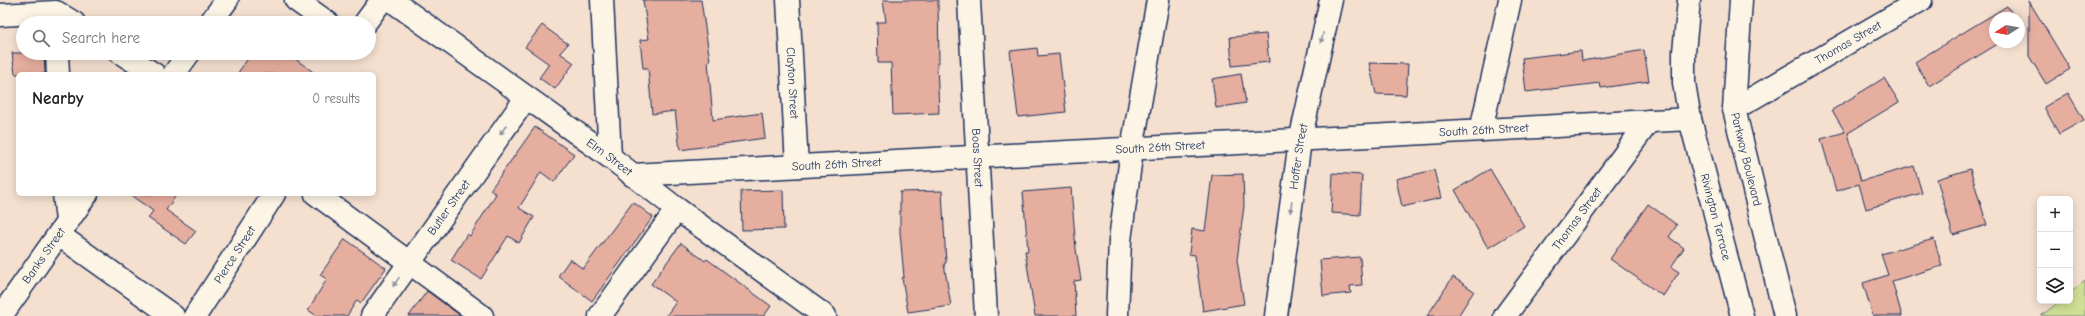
<!DOCTYPE html>
<html lang="en">
<head>
<meta charset="utf-8">
<style>
  body { margin:0; font-family:"Comic Neue",sans-serif; background:#f2f2f2; color:#202124 }
  .controls { position:absolute; right:12px; bottom:12px; display:grid; overflow:hidden; border-radius:6px; box-shadow:0 2px 10px #0003 }
  .controls button { width:36px; height:36px; display:grid; place-items:center; padding:0; border:0; border-bottom:1px solid #e0e0e0; background:#fff; color:#202124; font:20px sans-serif }
  .compass { position:absolute; left:1989px; top:12px; width:36px; height:36px; border-radius:50%; background:#fff; box-shadow:0 2px 10px #0003; rotate:259deg }
  .list { margin:0; padding:0; list-style:none }
  h2 { display:flex; justify-content:space-between; align-items:center; height:52px; margin:0; padding:0 16px; font-size:17px }
  h2 small { font-size:13px; font-weight:400; color:#757577 }
  .icon { flex:none; width:22px; height:22px; fill:none; stroke:currentColor; stroke-width:2; stroke-linecap:round; stroke-linejoin:round }
  .map { position:relative; flex:none; width:2085px; height:316px; overflow:hidden }
  .search { position:absolute; background:#fff; box-shadow:0 2px 10px #0003; left:16px; top:16px; width:360px; height:44px; display:flex; align-items:center; gap:10px; box-sizing:border-box; padding:0 14px; border-radius:22px; color:#757577; font-size:15px }
  .panel { position:absolute; background:#fff; box-shadow:0 2px 10px #0003; left:16px; top:72px; width:360px; height:124px; border-radius:6px }
  .map>svg:first-child { display:block }
</style>
</head>
<body>
<div class="map">
<svg width="2085" height="316" viewBox="0 0 2085 316">
  <rect width="100%" height="100%" fill="#f5e0d0"/>
  <filter id="ink" filterUnits="userSpaceOnUse"><feTurbulence type="fractalNoise" baseFrequency=".025" numOctaves="2"/><feDisplacementMap in="SourceGraphic" scale="8" xChannelSelector="R" yChannelSelector="G"/><feConvolveMatrix kernelMatrix="1 2 1 2 8 2 1 2 1" color-interpolation-filters="sRGB"/></filter>
  <g filter="url(#ink)">
    <polygon fill="#cfdf93" stroke="#758778" points="2085,281 2085,316 2041,316 2060,301 2070,301 2070,293"/>
    <g fill="#e6ae9f" stroke="#1b2f5e">
      <polygon points="643,0 701,0 710,61 708,61 713,120 762,113 765,138 680,150 675,111 652,114 648,68 643,68 640,40 649,39"/>
      <polygon points="883,0 938,0 939,63 937,63 939,113 893,115 891,63 878,63 877,22 886,22"/>
      <polygon points="2029,1 2070,69 2046,84 2029,56"/>
      <polygon points="2007,6 2015,18 1995,18 1995,42 2001,42 1929,86 1915,62"/>
      <polygon points="542,25 568,44 560,53 574,63 555,89 539,78 549,64 525,47"/>
      <polygon points="1266,34 1269,62 1232,66 1230,37"/>
      <polygon points="1037,48 1038,56 1059,54 1066,112 1018,117 1010,51"/>
      <polygon points="1644,50 1649,81 1601,88 1600,83 1526,92 1522,58 1581,51 1582,61"/>
      <polygon points="12,53 44,53 45,74 15,74"/>
      <polygon points="252,53 287,53 316,74 237,74"/>
      <polygon points="1369,63 1408,64 1406,95 1376,94"/>
      <polygon points="1241,74 1246,103 1216,108 1212,79"/>
      <polygon points="1884,78 1899,102 1848,133 1861,181 1914,166 1922,193 1866,209 1859,184 1836,191 1821,139 1845,132 1832,110"/>
      <polygon points="2068,93 2084,120 2059,134 2044,107"/>
      <polygon points="535,127 574,154 554,182 541,172 519,208 534,217 519,243 508,236 481,279 451,260 467,234 470,236 496,194 490,190"/>
      <polygon points="1490,169 1524,226 1488,248 1455,190"/>
      <polygon points="1970,169 1987,225 1953,235 1937,179"/>
      <polygon points="1434,170 1441,198 1402,207 1396,179"/>
      <polygon points="1333,173 1362,175 1360,215 1331,213"/>
      <polygon points="1243,174 1244,206 1237,260 1244,304 1203,311 1195,255 1189,254 1192,229 1205,231 1212,175"/>
      <polygon points="1071,188 1076,249 1081,280 1074,281 1076,316 1035,316 1025,251 1028,251 1023,192"/>
      <polygon points="783,190 784,229 742,230 741,191"/>
      <polygon points="942,191 946,263 944,264 951,306 908,312 902,278 904,277 900,232 900,192"/>
      <polygon points="129,194 177,194 166,210 196,231 186,244 148,218 153,211"/>
      <polygon points="633,202 653,217 592,301 558,276 570,259 583,269"/>
      <polygon points="1648,204 1677,225 1669,237 1684,248 1671,267 1679,272 1663,296 1610,259"/>
      <polygon points="345,239 386,268 361,303 357,300 347,316 317,316 308,310 327,279 320,275"/>
      <polygon points="1934,239 1942,266 1892,281 1902,316 1873,316 1863,283 1888,275 1881,254"/>
      <polygon points="681,243 705,261 707,259 771,306 764,316 666,316 676,302 651,284"/>
      <polygon points="1360,257 1362,285 1350,286 1351,293 1323,296 1320,260"/>
      <polygon points="1453,277 1474,291 1458,316 1427,316"/>
      <polygon points="427,291 461,316 409,316"/>
    </g>
    <g fill="none" stroke-linecap="round" stroke-linejoin="round">
      <g stroke="#1b2f5e" stroke-width="25">
        <g id="minor">
          <polyline points="296,0 328,23"/>
          <path id="s1" d="M391,0L610,157L677,209L825,316"/>
          <polyline points="602,0 610,157"/>
          <path id="s2" d="M788,0L797,166"/>
          <path id="s3" d="M969,0L986,316"/>
          <path id="s4" d="M1689,0L1684,52V83L1690,119L1742,316"/>
          <path id="s5" d="M1741,0L1734,109L1785,316"/>
          <polyline points="0,15 56,12 74,23"/>
          <polyline points="210,23 227,0"/>
          <polyline points="365,23 382,0"/>
          <polyline points="57,53 58,74"/>
          <polyline points="121,53 154,74"/>
          <polyline points="174,74 189,53"/>
          <path id="s6" d="M1734,109L1921,0"/>
          <polyline points="1481,130 1510,0"/>
          <path id="s7" d="M632,175L1690,119"/>
          <polyline points="64,194 67,221"/>
          <polyline points="316,194 482,316"/>
          <polyline points="59,235 173,316"/>
          <path id="s8" d="M1,316L87,194"/>
          <path id="s9" d="M195,316L274,194"/>
          <path id="s10" d="M372,316L526,98"/>
          <polyline points="600,316 677,209"/>
          <polyline points="1117,316 1120,240 1132,149 1158,0"/>
          <path id="s11" d="M1276,316L1300,141L1331,0"/>
          <path id="s12" d="M1505,316L1649,121"/>
        </g>
      </g>
      <use href="#minor" stroke="#fcf5e5" stroke-width="22"/>
    </g>
    <defs><path id="oneway-solid" d="M-6-.8H1V-3.2L6.5 0L1 3.2V.8H-6Z"/></defs>
    <g fill="#8c92a2">
      <use href="#oneway-solid" transform="translate(1322 38) rotate(103)"/>
      <use href="#oneway-solid" transform="translate(503 130) rotate(125)"/>
      <use href="#oneway-solid" transform="translate(1291 207) rotate(98)"/>
      <use href="#oneway-solid" transform="translate(396 282) rotate(125)"/>
    </g>
  </g>
  <g text-anchor="middle" dominant-baseline="central" stroke-width="3" stroke-linejoin="round" paint-order="stroke">
    <g font-size="12" fill="#1b2f5e" stroke="#fcf5e5">
      <text stroke="none"><textPath href="#s6" startOffset="132">Thomas Street</textPath></text>
      <text stroke="none"><textPath href="#s2" startOffset="83">Clayton Street</textPath></text>
      <text stroke="none"><textPath href="#s7" startOffset="853">South 26th Street</textPath></text>
      <text stroke="none"><textPath href="#s7" startOffset="529">South 26th Street</textPath></text>
      <text stroke="none"><textPath href="#s11" startOffset="161">Hoffer Street</textPath></text>
      <text stroke="none"><textPath href="#s1" startOffset="269">Elm Street</textPath></text>
      <text stroke="none"><textPath href="#s3" startOffset="158">Boas Street</textPath></text>
      <text stroke="none"><textPath href="#s5" startOffset="161">Parkway Boulevard</textPath></text>
      <text stroke="none"><textPath href="#s7" startOffset="205">South 26th Street</textPath></text>
      <text stroke="none"><textPath href="#s10" startOffset="133">Butler Street</textPath></text>
      <text stroke="none"><textPath href="#s4" startOffset="221">Rivington Terrace</textPath></text>
      <text stroke="none"><textPath href="#s12" startOffset="121">Thomas Street</textPath></text>
      <text stroke="none"><textPath href="#s8" startOffset="74">Banks Street</textPath></text>
      <text stroke="none"><textPath href="#s9" startOffset="73">Pierce Street</textPath></text>
    </g>
  </g>
</svg>
<div class="controls">
<button>+</button>
<button>−</button>
<button><svg class="icon" aria-label="layers" viewBox="0 0 24 24"><path d="M12 4l9 5-9 5-9-5zM3 14l9 5 9-5"/></svg></button>
</div>
<svg class="compass" viewBox="-18 -18 36 36"><path d="M0-13l5 13h-10z" fill="#e53935"/><path d="M0 13l5-13h-10z" fill="#757577"/></svg>
<div class="search"><svg class="icon" aria-label="search" viewBox="0 0 24 24"><circle cx="10" cy="10" r="6"/><path d="M15 15l6 6"/></svg>Search here</div>
<section class="panel">
<h2>Nearby<small>0 results</small></h2>
<ul class="list">
</ul>
</section>
</div>
</body>
</html>
